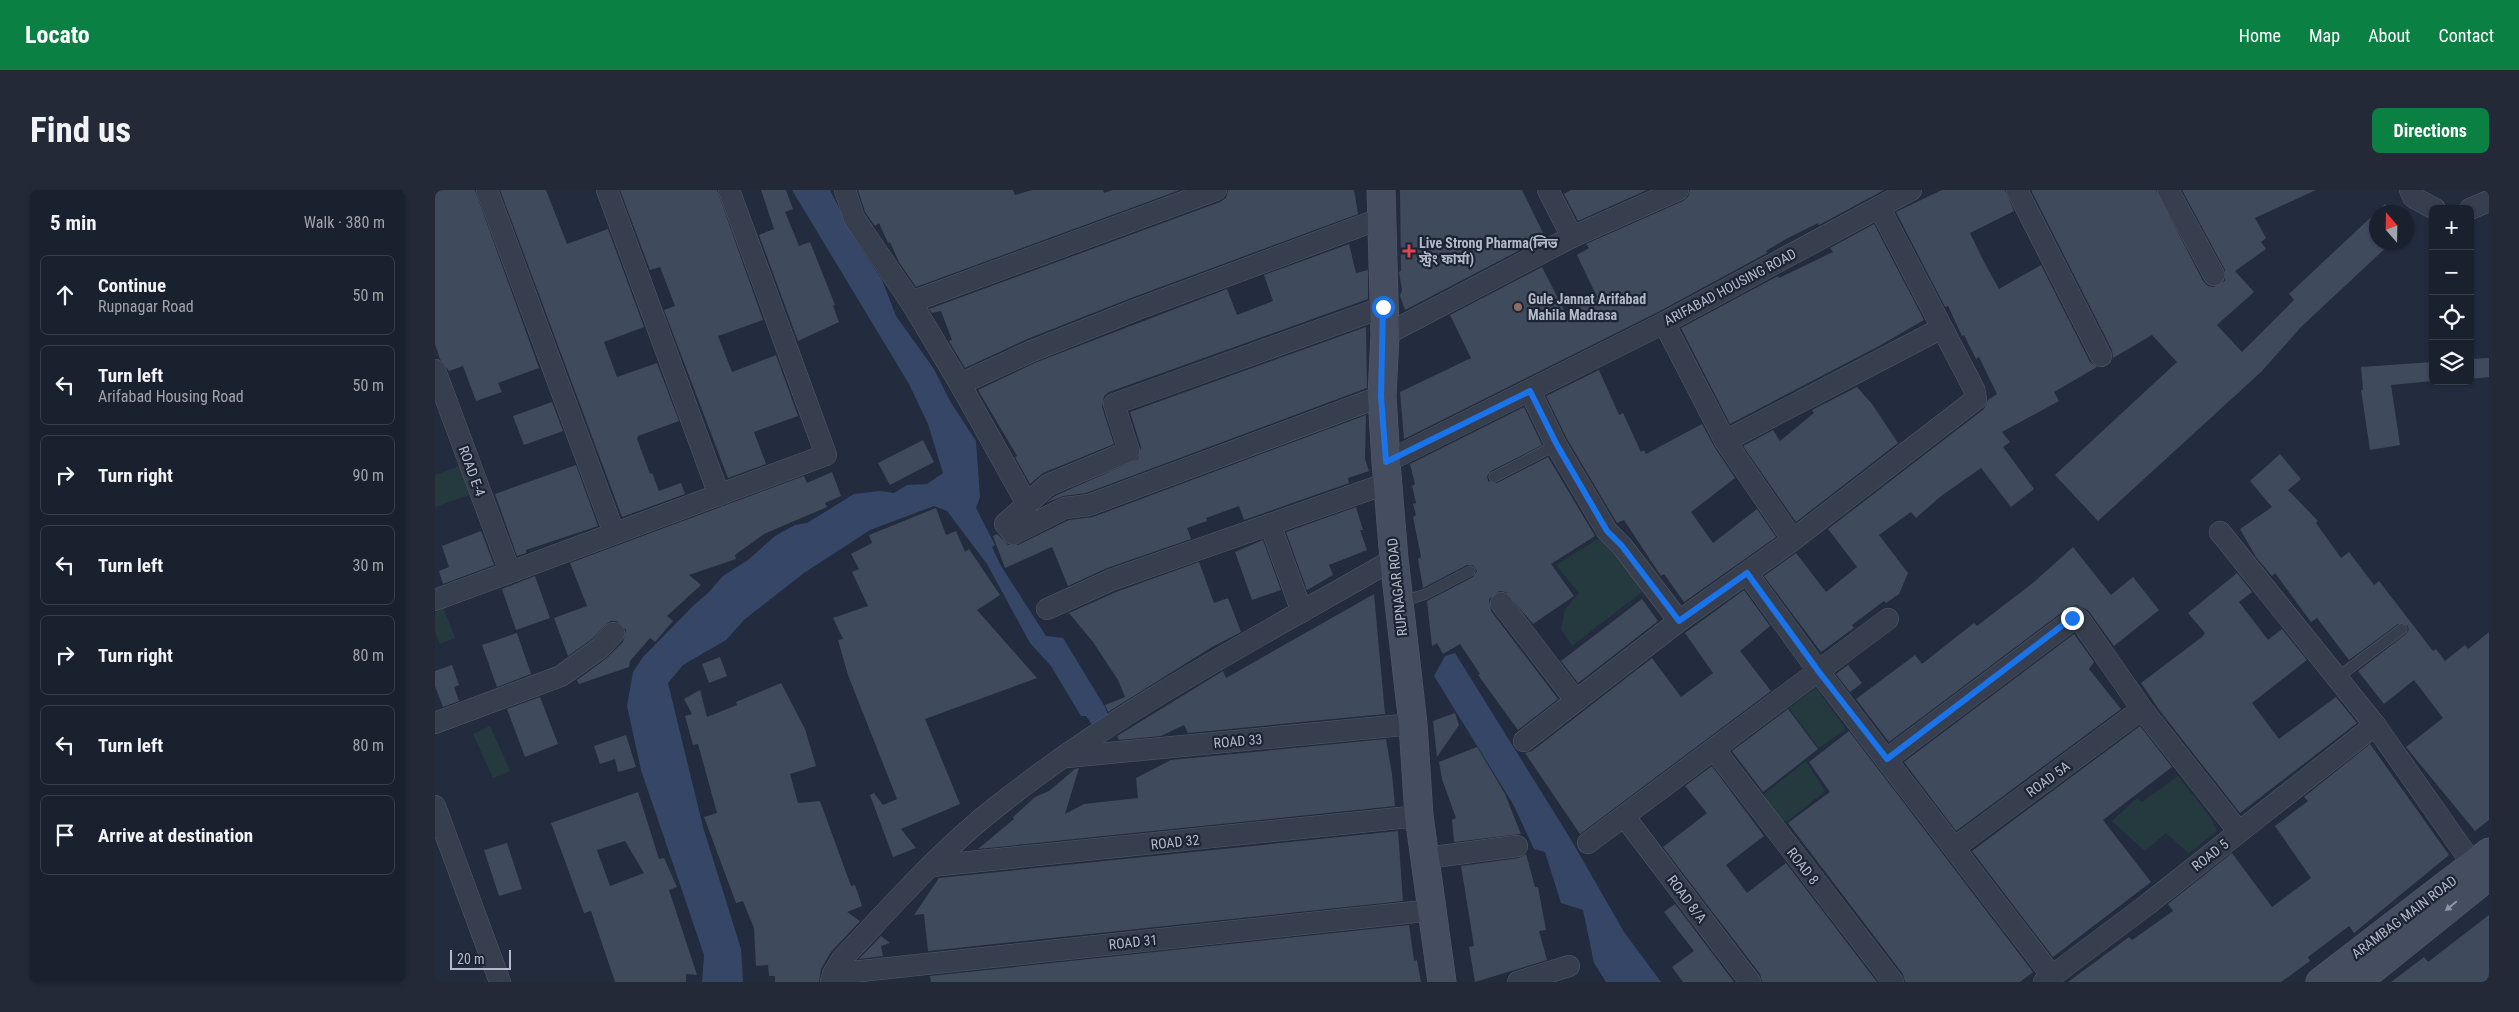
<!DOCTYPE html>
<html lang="en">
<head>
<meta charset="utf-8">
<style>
  body { margin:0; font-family:"Roboto Condensed","Noto Sans Bengali",sans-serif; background:#232936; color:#f1f3f6 }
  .controls { position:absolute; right:15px; top:15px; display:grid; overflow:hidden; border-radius:8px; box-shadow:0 1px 4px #0004 }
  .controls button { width:45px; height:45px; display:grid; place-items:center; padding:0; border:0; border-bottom:1px solid #383e4a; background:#1a212e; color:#f1f3f6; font:25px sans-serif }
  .compass { position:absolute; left:1934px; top:15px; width:45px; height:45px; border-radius:50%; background:#1a212e; box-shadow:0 1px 4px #0004; rotate:340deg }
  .scale { position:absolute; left:15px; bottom:12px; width:61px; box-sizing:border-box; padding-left:5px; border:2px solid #b3bac9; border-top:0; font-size:14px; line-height:18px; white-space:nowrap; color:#b3bac9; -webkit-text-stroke:4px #1c2433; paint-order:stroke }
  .stop { position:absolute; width:15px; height:15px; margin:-11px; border:4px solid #1a73e8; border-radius:50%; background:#fff }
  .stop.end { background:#1a73e8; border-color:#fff; box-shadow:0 1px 5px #0008 }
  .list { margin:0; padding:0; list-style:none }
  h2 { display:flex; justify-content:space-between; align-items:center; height:65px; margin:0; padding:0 20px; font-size:21px }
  h2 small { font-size:16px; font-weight:400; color:#9fa3aa }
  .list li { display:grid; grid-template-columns:32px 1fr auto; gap:15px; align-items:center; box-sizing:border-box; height:80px; margin:0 10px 10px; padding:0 10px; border:1px solid #383e4a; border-radius:8px }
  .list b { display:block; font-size:19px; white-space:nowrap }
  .list p { margin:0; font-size:16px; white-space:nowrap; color:#9fa3aa }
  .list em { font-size:16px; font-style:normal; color:#9fa3aa }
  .icon { flex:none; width:28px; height:28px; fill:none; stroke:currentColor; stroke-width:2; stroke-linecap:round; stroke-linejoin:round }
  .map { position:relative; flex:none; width:2054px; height:792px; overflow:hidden; border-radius:8px }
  header { display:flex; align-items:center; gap:30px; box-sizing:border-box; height:70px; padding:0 25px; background:#0b8043; color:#fff }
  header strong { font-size:24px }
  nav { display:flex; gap:28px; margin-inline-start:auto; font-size:18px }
  .intro { display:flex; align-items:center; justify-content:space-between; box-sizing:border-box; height:120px; padding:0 30px }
  h1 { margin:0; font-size:35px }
  .button { padding:12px 22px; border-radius:8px; background:#0b8043; color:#fff; font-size:18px; font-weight:700 }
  main { display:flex; gap:30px; padding:0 30px }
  aside { flex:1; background:#1a212e; border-radius:8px; box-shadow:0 1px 4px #0004 }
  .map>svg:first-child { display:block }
</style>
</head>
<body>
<header>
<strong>Locato</strong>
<nav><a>Home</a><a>Map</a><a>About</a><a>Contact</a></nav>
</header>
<div class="intro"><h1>Find us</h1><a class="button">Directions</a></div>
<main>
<aside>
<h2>5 min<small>Walk · 380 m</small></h2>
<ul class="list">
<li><svg class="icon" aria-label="ahead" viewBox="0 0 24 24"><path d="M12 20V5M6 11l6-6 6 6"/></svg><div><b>Continue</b><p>Rupnagar Road</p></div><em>50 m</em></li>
<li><svg class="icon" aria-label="left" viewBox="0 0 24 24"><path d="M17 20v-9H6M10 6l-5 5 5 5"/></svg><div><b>Turn left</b><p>Arifabad Housing Road</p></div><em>50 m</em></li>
<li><svg class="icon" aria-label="right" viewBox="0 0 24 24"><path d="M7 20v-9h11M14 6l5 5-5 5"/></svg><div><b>Turn right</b></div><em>90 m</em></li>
<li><svg class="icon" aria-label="left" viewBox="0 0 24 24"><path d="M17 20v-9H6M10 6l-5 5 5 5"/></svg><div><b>Turn left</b></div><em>30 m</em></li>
<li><svg class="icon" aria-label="right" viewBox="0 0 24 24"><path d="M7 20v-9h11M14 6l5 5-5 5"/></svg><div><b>Turn right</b></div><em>80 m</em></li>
<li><svg class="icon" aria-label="left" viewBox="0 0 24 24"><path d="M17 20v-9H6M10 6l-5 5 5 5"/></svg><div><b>Turn left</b></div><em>80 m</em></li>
<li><svg class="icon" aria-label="arrive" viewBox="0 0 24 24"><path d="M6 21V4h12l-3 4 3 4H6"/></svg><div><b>Arrive at destination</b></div></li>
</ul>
</aside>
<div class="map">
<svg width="2054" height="792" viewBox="0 0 2054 792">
  <rect width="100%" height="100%" fill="#232c3e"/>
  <g fill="#253a3f">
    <polygon points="25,276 34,305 0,317 0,285"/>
    <polygon points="1168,346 1208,401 1137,456 1126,439 1130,420 1144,403 1121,375"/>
    <polygon points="9,419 20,448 5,454 0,441 0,422"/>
    <polygon points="1381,498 1411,539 1384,558 1354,518"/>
    <polygon points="55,536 75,581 58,588 38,544"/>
    <polygon points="1371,571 1390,601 1354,630 1347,632 1336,618 1329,604"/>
    <polygon points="1743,586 1775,627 1782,641 1754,663 1731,643 1710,661 1677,631 1702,608 1707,612"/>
  </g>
  <g fill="#364666">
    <polygon points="357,0 395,0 418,46 447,90 461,126 499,179 515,211 541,251 545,307 541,318 560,355 557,357 566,376 611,446 628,448 670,517 675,530 661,540 651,526 646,526 616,476 595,453 552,374 512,321 499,316 435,340 369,383 310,429 291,450 248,475 233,493 268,637 306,759 308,792 267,792 269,765 206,580 192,516 198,482 208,467 259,415 273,403 288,386 313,370 340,346 360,335 372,333 385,325 419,304 445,301 459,303 472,295 492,294 508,283 493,234 474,194"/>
    <polygon points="1020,463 1135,648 1189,742 1226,792 1171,792 1159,773 1148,720 1126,713 1110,662 1099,659 1078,614 999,486 1010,466"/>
  </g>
  <g fill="#3f4a5d" fill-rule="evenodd">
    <polygon points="0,0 40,0 104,178 63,193 67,202 41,211 28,176 14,181 5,169 0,154"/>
    <polygon points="65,0 111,0 132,54 173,39 209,137 169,152 182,187 222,173 244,231 203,246 202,249 215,284 217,283 224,301 246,293 250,304 187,327"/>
    <polygon points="185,0 282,0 328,130 283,146 297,182 341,165 363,226 319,242 331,274 293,288 229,120 240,116 225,77 215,80"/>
    <polygon points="326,0 351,0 358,19 350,22 364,56 375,52 400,115 398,116 404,132 363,151 324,45 339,39"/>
    <polygon points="423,0 578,0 580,5 597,0 668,0 669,3 677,0 745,0 481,97 464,72 455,52 453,53 444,33 440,36 430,22"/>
    <polygon points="793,0 919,0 923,24 696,108 592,149 530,178 514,151 517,150 506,121 497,123 494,119 785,12 791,8"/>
    <polygon points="965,0 1087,0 1110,47 970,120 965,106 967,100 964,82 966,81"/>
    <polygon points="1136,0 1212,0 1143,31 1129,4"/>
    <polygon points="1255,0 1449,0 1384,35 1383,33 1351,49 1331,61 1332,63 1223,122 969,249 965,202 1036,168 1015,125 1107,77 1130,122 1162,107 1142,65 1154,58 1151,54 1248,11 1253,7"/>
    <polygon points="1507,0 1570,0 1579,21 1535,43 1548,70 1564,99 1606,75 1655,172 1662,177 1619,202 1624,211 1567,242 1575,252 1568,257 1599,299 1576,317 1546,278 1506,306 1481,328 1476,322 1444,345 1473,383 1464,404 1451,413 1449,411 1417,435 1419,438 1386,462 1329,386 1361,363 1391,402 1422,377 1393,339 1549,219 1553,210 1562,204 1544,167 1541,169 1529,145 1527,146 1513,116 1510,117 1461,22"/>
    <polygon points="1596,0 1721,0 1768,91 1773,96 1779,97 1790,91 1790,80 1747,0 1881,0 1820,28 1831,48 1826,52 1831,59 1800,81 1819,102 1782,135 1807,162 1859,110 1854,104 1950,14 1958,22 1942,22 1942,52 1957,52 1866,137 1826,182 1663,331 1620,285 1742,172 1717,145 1678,168 1677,160"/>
    <polygon points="1439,34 1489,130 1444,156 1295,234 1246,138 1343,86 1344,88 1398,62 1395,58"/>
    <polygon points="914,54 921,83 933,80 933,109 674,202 669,206 667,217 679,254 608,283 595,294 580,267 582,266 543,200 602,172 792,99 802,125 838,111 829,85"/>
    <polygon points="931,137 932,198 651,303 628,306 611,313 620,306 703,269 706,257 695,222"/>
    <polygon points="2054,168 2054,187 2035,189 2035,169"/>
    <polygon points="1998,172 1998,191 1956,195 1965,255 1935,260 1926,200 1928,200 1926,177"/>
    <polygon points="1164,180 1184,225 1188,223 1206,262 1209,260 1211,264 1267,234 1280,258 1300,288 1256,322 1278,353 1322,319 1341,347 1249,412 1229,384 1226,386 1189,330 1182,333 1132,249 1111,206"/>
    <polygon points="1422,197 1437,214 1463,253 1361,332 1308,256 1338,240 1345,251 1379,223 1377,220"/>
    <polygon points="117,212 128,241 89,255 78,226"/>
    <polygon points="1089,217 1107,255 1056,281 1052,286 1053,291 1062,293 1113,267 1160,346 1116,374 1139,406 1098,434 1071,402 1064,401 1054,409 1056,421 1123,509 1083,540 1043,485 1045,484 1025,454 1008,464 1002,453 997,456 992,411 1038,387 1042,381 1038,375 1032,375 988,398 983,369 986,367 978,327 981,325 978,314 981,313 977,296 980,294 975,274"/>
    <polygon points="931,225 930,269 934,281 913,288 914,293 809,330 804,316 771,328 772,331 752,338 756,349 672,378 633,396 617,357 570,378 558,346 562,344 573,355 583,355 634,330 658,327"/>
    <polygon points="488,250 499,272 455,295 443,273"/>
    <polygon points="1845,264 1866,289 1853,300 1883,331 1881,333 1906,368 1914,362 1939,395 1944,391 1998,461 2001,459 2010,471 2030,455 2033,459 2054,442 2054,630 2040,641 1971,557 2008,528 1979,490 1949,514 1923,481 1971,444 1974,439 1972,435 1963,434 1914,470 1882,428 1876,432 1840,383 1837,386 1821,367 1805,339 1837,317 1815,291"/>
    <polygon points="141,275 163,336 91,360 91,363 82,366 60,304"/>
    <polygon points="397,282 406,306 390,313 392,317 329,344 300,365 301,369 254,385 266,395 232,426 238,431 220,452 215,448 195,471 194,477 144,494 142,490 172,468 188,452 191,440 182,431 175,431 157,449 133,466 119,428 152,416 135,373 369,286 372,293"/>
    <polygon points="921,317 928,340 925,340 932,360 894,375 898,385 872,400 851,342"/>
    <polygon points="501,318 511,345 521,341 530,362 534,359 565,405 542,420 602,488 490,529 525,614 466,639 481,658 458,667 435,605 439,603 448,615 462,609 413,485 403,450 408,449 398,428 433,416 417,382 424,379 416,364 437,353 434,345"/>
    <polygon points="46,341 59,375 8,394 4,381 14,377 7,356"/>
    <polygon points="828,350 846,400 817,410 800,362"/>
    <polygon points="1638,357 1676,405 1698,387 1724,420 1679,456 1653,420 1642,415 1634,417 1454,552 1421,509 1480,465 1487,474 1539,433 1542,436 1599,392"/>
    <polygon points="764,372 779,413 793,408 806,442 777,457 673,522 670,515 690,507 683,490 658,452 634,423 681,402"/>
    <polygon points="1802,383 1817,402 1804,412 1833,450 1847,439 1872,470 1817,513 1844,549 1901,507 1922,533 1805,623 1725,521 1706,493 1767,447 1770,443 1753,423"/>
    <polygon points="100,386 115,428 81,440 67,399"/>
    <polygon points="1309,400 1335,436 1305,461 1336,501 1145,644 1090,563 1097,561 1217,468 1246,507 1278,483 1250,443"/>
    <polygon points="939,404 950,524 753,543 749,535 726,546 684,550 682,546 788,481 791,488"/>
    <polygon points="1207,409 1223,431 1143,493 1126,471"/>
    <polygon points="82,443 96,484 62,497 47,455"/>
    <polygon points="1639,444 1659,472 1654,479 1686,519 1521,641 1469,572"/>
    <polygon points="285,467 292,486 274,493 267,474"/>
    <polygon points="17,475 24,495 19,497 24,511 8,517 0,496 0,481"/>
    <polygon points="1413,475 1427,493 1415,502 1401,484"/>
    <polygon points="346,493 370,539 381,576 355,584 363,613 385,611 416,696 420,695 427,716 412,722 425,731 396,762 386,779 384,792 340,792 340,786 334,786 333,775 321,776 319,738 308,711 301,713 269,627 282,623 263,554 258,555 250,526 257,524 249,509 265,500 272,527 302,515 301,512"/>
    <polygon points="105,507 123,554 90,567 72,519"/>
    <polygon points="1353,519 1383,559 1328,602 1297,561"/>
    <polygon points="1020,523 1024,535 1002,567 998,531"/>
    <polygon points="1705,536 1737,577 1668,630 1716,692 1618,767 1537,661"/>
    <polygon points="1414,541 1598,782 1585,792 1470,792 1468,784 1353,633 1395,602 1374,572"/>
    <polygon points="191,545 201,577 183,582 180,569 165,574 159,556"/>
    <polygon points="951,549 957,584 960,616 543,659 579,629 578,627 600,607 614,601 640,579 644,578 630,624 649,614 703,608 701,588 736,570"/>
    <polygon points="1935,554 2014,665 1919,743 1914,736 1873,767 1875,771 1846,792 1633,792 1694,747 1697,750 1738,721 1733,714 1797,663 1837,717 1876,688 1840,636 1873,611 1869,607"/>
    <polygon points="1042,557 1070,604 1086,644 1019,652 1017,630 1021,628 1007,589 1004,572"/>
    <polygon points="1277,576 1329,646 1291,675 1312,703 1351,673 1442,792 1327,792 1325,784 1228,657 1272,623 1250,596"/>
    <path d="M203,602L224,669L229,668L242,697L234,700L262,785L251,784V792H180L156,721L149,723L116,633ZM190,651L209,683L175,696L162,660Z"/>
    <polygon points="963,641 968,711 493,761 489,724 479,725 504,688"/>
    <polygon points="72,653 87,699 64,706 49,660"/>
    <polygon points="1091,664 1100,697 1103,697 1111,740 1104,741 1112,770 1040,792 1034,757 1039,756 1026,676 1084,668"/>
    <polygon points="1240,714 1299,792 1248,792 1237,777 1259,761 1229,722"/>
    <polygon points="2054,725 2054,792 1956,792 1989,767 1993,772"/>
    <polygon points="974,735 979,771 982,770 986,792 496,792 495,786"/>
    <polygon points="446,746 455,753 446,756 448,766 424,769"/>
  </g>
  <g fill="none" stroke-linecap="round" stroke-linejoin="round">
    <g stroke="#525a69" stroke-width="11">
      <g id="lane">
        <polyline points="1059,287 1121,255"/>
        <polyline points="966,412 991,404 1035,381"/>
        <polyline points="1903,487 1967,439"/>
      </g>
    </g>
    <g stroke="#525a69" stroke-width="22">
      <g id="street">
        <polyline points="52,0 179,343"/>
        <polyline points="172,0 284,305"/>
        <polyline points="410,0 419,28 476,112 525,194 592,314"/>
        <polyline points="1113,0 1137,47"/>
        <polyline points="1582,0 1666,166"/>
        <polyline points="1733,0 1779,85"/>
        <polyline points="1975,0 1978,7 2000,19"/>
        <polyline points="2035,19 2054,11"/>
        <polyline points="476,112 781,0"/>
        <polyline points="1229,133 1290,251 1358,350"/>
        <polyline points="950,145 1137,47 1243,0"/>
        <polyline points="0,180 75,382"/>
        <polyline points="525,194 597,161 700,120 947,28"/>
        <polyline points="1095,201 1121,255 1172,341 1187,356 1244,431"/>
        <polyline points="947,206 654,315 630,318 578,344 570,334 613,295 694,261 679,214 949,117"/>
        <polyline points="1290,251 1507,138"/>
        <polyline points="951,272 1229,133 1476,0"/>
        <polyline points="835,334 867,422"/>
        <polyline points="1785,342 1940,535 2046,686"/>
        <polyline points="1312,383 1384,482 1617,786"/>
        <polyline points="0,410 391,265 294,0"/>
        <polyline points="1066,413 1141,511"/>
        <polyline points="612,419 676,390 953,293"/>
        <polyline points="0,533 126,486 165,458 179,443"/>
        <polyline points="1089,551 1244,431 1358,350 1541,209 1539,199 1444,17"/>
        <polyline points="1279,559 1458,792"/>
        <polyline points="632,567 978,534"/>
        <polyline points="1452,569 1641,427 1645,430 1707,519 1804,642"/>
        <polyline points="0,616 65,792"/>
        <polyline points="1189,626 1315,792"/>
        <polyline points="1153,653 1453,429"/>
        <polyline points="1519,658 1707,519"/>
        <polyline points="991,668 1082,656"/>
        <polyline points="496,676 984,626"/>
        <polyline points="398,784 998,720"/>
        <path d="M396,792L398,784L407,769C456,717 504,662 560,618C682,520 824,447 959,369"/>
        <polyline points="1083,792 1134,776"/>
        <polyline points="1609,792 1713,714 1940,535"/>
      </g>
    </g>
    <g stroke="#525a69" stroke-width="29">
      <g id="secondary">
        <polyline points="946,0 950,145 947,206 951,272 959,369 978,534 984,626 1007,792"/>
        <polyline points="1885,792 2054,662"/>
        <polyline points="1922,792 2054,686"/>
      </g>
    </g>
    <use href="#lane" stroke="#373e4e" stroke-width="10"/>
    <use href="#street" stroke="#373e4e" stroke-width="21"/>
    <use href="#secondary" stroke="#454d61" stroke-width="28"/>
  </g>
  <defs><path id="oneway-solid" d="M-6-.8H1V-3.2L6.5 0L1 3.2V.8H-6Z" transform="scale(1.25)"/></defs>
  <use fill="#8c94a5" href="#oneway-solid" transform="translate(2016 716) rotate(141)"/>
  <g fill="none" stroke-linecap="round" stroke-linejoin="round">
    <polyline stroke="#1a73e8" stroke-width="6" points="948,117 946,206 951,272 1095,201 1122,255 1172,341 1187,356 1244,431 1312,383 1384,482 1452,569 1637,428"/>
  </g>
  <path fill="#e0444e" stroke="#1c2433" stroke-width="2" d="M971.5 53.5h5v5h5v5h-5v5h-5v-5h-5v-5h5z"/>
  <circle fill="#8d6e63" stroke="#1c2433" stroke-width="2" cx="1083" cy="117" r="5"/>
  <g text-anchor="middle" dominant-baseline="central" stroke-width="4.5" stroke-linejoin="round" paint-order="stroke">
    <g font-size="14" font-weight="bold" fill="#b3bac9" stroke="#1c2433" text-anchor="start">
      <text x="984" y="53">Live Strong Pharma(লিভ<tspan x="984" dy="16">স্ট্রং ফার্মা)</tspan></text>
      <text x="1093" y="109">Gule Jannat Arifabad<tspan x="1093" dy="16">Mahila Madrasa</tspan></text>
    </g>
    <g font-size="14" fill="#b3bac9" stroke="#1c2433">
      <text transform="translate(1295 97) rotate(-28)">ARIFABAD HOUSING ROAD</text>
      <text transform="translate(37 281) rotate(70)">ROAD E-4</text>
      <text transform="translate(962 397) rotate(-96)">RUPNAGAR ROAD</text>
      <text transform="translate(803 551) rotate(-5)">ROAD 33</text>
      <text transform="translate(1613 589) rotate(-36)">ROAD 5A</text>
      <text transform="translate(740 652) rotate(-6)">ROAD 32</text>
      <text transform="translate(1775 665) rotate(-38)">ROAD 5</text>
      <text transform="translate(1368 676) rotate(52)">ROAD 8</text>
      <text transform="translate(1252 709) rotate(53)">ROAD 8/A</text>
      <text transform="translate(1969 727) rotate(-37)">ARAMBAG MAIN ROAD</text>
      <text transform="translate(698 752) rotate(-6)">ROAD 31</text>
    </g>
  </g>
</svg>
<div class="controls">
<button>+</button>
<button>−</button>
<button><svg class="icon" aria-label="locate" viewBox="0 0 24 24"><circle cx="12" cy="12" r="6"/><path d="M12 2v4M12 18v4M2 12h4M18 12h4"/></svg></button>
<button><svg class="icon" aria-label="layers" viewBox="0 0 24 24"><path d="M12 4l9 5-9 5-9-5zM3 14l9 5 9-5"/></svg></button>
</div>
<svg class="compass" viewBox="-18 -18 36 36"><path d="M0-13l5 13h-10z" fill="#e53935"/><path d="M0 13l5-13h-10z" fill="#9fa3aa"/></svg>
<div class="scale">20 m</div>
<div class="stop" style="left:948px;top:117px"></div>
<div class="stop end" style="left:1637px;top:428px"></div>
</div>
</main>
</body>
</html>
